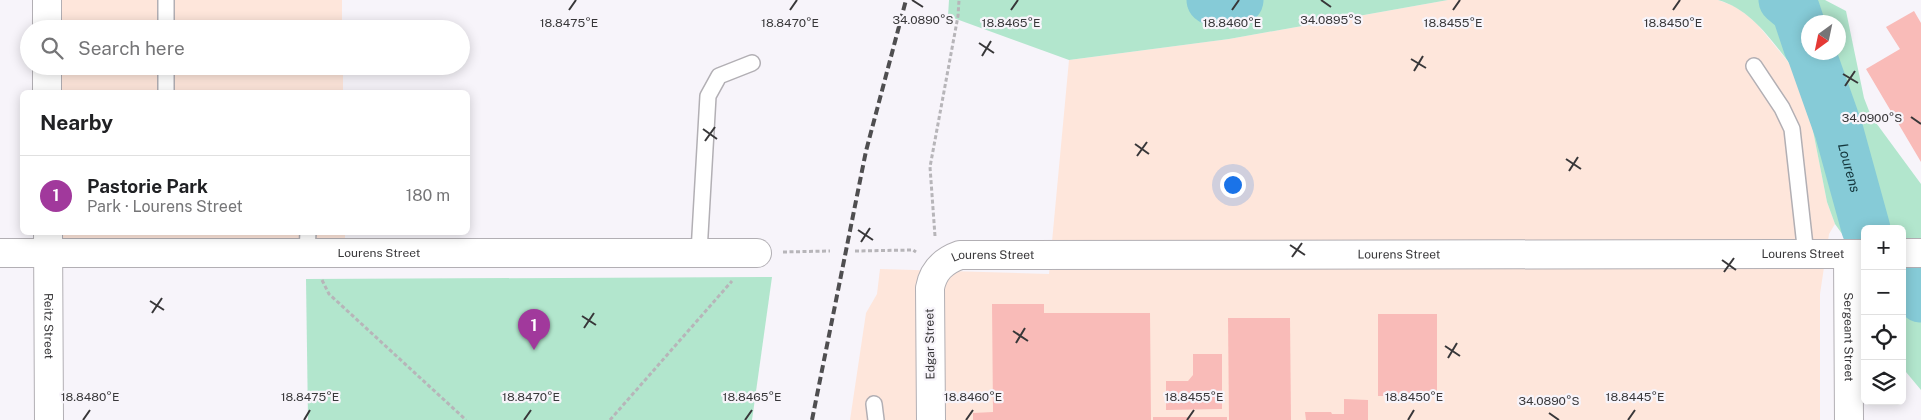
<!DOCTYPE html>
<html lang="en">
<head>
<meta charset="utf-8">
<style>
  body { margin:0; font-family:"Public Sans",sans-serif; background:#f6f6f6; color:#202124 }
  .controls { position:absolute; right:15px; bottom:15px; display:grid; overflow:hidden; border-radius:8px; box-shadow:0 2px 12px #0003 }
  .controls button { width:45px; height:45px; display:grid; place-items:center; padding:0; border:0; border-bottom:1px solid #e0e0e0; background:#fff; color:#202124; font:25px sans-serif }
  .compass { position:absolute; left:1801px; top:15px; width:45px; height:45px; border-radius:50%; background:#fff; box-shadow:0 2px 12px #0003; rotate:213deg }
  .you { position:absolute; left:1232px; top:184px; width:18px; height:18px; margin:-12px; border:4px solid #fff; border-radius:50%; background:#1a73e8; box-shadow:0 0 0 8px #1a73e833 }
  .badge { display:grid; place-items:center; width:32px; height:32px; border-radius:50%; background:#a1399c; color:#fff; font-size:16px; font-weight:700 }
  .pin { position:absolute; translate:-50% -41px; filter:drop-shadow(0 1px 2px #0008) }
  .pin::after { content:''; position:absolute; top:26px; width:18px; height:15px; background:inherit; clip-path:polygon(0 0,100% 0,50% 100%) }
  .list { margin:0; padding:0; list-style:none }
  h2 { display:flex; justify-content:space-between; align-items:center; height:65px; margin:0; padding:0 20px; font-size:21px }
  h2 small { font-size:16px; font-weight:400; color:#757577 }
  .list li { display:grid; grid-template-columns:32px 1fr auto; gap:15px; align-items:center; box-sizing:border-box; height:80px; padding:0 20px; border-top:1px solid #e0e0e0 }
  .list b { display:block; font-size:19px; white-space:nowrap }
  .list p { margin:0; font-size:16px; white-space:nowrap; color:#757577 }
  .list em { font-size:16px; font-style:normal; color:#757577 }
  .icon { flex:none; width:28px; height:28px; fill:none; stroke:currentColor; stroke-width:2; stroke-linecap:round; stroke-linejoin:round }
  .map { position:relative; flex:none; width:1921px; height:420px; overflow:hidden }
  .search { position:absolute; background:#fff; box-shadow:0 2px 12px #0003; left:20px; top:20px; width:450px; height:55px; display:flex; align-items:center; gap:12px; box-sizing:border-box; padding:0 18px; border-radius:28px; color:#757577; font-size:19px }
  .panel { position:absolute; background:#fff; box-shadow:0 2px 12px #0003; left:20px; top:90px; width:450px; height:145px; border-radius:8px }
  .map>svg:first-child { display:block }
</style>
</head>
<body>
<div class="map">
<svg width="1921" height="420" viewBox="0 0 1921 420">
  <rect width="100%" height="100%" fill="#f7f4fa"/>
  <g fill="#fee6db">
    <rect x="48" y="0" width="294" height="29"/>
    <polygon points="1448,0 1718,0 1734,6 1747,15 1758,25 1798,74 1804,85 1827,202 1835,224 1829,234 1820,294 1820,420 850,420 866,313 877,294 880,269 1049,274 1069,60 1229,39"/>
    <rect x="48" y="66" width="295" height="26"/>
    <polygon points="48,233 345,233 345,252 48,253"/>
  </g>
  <g fill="#b2e6cd" fill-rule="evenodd">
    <polygon points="949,0 1448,0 1229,39 1069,60 948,16"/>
    <path d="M1718,0H1825L1846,11L1864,98L1871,116L1921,184V390L1906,372L1902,361V229H1865V266L1835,224L1827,202L1804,85L1798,74C1775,46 1754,10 1718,0ZM1808,22H1838V52H1808Z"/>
    <polygon points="772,277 752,420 308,420 306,279"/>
  </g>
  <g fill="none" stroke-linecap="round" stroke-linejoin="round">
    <g stroke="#86cbd7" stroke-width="49">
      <polyline points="1211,0 1218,4 1239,0"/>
      <polyline points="1783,0 1796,11 1808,47"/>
      <path id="s1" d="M1811,52L1839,131L1866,229"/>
      <polyline points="1902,276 1921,298"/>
    </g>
  </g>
  <g fill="#f9bbb8">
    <polygon points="1914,11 1921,23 1921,162 1866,69 1900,49 1886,27"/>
    <polygon points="992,304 1044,304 1044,313 1150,313 1151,420 973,420 973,413 993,412"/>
    <rect x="1378" y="314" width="59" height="82"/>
    <polygon points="1228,318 1290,318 1291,420 1229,420"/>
    <polygon points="1193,354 1222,354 1222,409 1166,410 1166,381 1188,381 1193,375"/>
    <polygon points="1344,399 1368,400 1368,420 1306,420 1305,412 1331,412 1332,414 1344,414"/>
    <rect x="1153" y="417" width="74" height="3"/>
  </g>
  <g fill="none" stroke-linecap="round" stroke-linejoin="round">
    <g stroke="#b2afb4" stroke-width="18">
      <g id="service">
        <polyline points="166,0 166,29"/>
        <polyline points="166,66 166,92"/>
        <polyline points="1754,66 1782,108 1792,129 1806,255"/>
        <polyline points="307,252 308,232"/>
        <polyline points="699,252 708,96 719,76 752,63"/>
        <polyline points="874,404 876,420"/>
      </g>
    </g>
    <g stroke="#b2afb4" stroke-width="30">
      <g id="minor">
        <polyline points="47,0 47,29"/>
        <polyline points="47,66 47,92"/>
        <path id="s2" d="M48,232L49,420"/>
        <path id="s3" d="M0,253H757"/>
        <polyline points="1902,253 1921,253"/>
        <path id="s4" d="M1848,255L1849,420"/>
        <path id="s5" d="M931,420L930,288C933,271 943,261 960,255L1865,254"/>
      </g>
    </g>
    <g stroke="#b7b5b9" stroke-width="3" stroke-dasharray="4 2.5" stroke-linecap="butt">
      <polyline points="935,236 930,167 958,16 959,0"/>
      <polyline points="855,251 913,250 916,252"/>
      <polyline points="783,252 830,251"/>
      <polyline points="322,280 329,294 466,420"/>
      <polyline points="610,420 732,281"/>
    </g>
    <use href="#service" stroke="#fff" stroke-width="15"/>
    <use href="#minor" stroke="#fff" stroke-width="28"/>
    <polyline stroke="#4f4e50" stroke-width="4" stroke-dasharray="8 4" stroke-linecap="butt" points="812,420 866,151 906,0"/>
  </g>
  <path fill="none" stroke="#383739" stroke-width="2" d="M912,0L923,7M1321,0L1331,7M569,10L576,0M790,10L797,0M1011,10L1018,0M1232,10L1239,0M1453,10L1460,0M1673,10L1680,0M979,43L994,53M982,56L991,41M1411,59L1426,68M1414,71L1423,56M1843,74L1858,83M1845,86L1855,71M1911,117L1921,124M703,129L717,139M705,141L715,127M1135,144L1149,154M1137,156L1147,142M1566,159L1581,169M1569,171L1578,157M858,230L873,240M861,242L870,228M1290,245L1305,255M1292,257L1302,243M1722,260L1736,270M1724,272L1734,258M150,301L164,310M152,313L162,298M582,316L596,325M584,328L594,313M1013,331L1028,341M1016,343L1025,328M1445,346L1460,356M1448,358L1457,343M1549,413L1559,420M83,420L90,410M304,420L310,410M524,420L531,410M745,420L752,410M966,420L973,410M1187,420L1194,410M1408,420L1414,410M1628,420L1635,410"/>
  <g text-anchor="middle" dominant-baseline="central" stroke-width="4.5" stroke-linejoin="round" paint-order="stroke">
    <g font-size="12" fill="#383739" stroke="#f7f4fa">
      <text stroke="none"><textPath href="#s3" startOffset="379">Lourens Street</textPath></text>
      <text stroke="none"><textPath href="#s5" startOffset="618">Lourens Street</textPath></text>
      <text stroke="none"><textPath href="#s5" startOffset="1022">Lourens Street</textPath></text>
      <text stroke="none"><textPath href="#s5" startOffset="212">Lourens Street</textPath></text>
      <text stroke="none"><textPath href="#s2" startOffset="94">Reitz Street</textPath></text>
      <text stroke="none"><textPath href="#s4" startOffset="82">Sergeant Street</textPath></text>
      <text transform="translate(930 344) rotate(-91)">Edgar Street</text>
    </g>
    <g font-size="14" font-style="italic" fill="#14363c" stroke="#f7f4fa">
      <text stroke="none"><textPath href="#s1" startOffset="122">Lourens</textPath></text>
    </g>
  </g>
  <g font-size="12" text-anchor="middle" fill="#383739" stroke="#f7f4fa" stroke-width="4.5" stroke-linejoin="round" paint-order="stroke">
    <text x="1331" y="24">34.0895°S</text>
    <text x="923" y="24">34.0890°S</text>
    <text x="1011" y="27">18.8465°E</text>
    <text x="1673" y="27">18.8450°E</text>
    <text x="569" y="27">18.8475°E</text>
    <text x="790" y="27">18.8470°E</text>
    <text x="1232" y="27">18.8460°E</text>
    <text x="1453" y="27">18.8455°E</text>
    <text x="1872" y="122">34.0900°S</text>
    <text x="90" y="401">18.8480°E</text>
    <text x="310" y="401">18.8475°E</text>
    <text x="531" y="401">18.8470°E</text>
    <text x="752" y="401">18.8465°E</text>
    <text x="973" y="401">18.8460°E</text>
    <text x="1194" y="401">18.8455°E</text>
    <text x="1414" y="401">18.8450°E</text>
    <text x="1635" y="401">18.8445°E</text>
    <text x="1549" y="405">34.0890°S</text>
  </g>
</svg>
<div class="controls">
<button>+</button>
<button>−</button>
<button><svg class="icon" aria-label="locate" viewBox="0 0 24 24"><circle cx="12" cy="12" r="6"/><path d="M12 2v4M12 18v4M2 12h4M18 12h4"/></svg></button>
<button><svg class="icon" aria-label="layers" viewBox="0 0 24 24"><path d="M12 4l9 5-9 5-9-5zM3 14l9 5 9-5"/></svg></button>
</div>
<svg class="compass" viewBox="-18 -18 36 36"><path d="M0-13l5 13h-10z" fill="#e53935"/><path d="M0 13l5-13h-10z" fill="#757577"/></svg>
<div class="you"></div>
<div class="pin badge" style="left:534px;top:350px">1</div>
<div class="search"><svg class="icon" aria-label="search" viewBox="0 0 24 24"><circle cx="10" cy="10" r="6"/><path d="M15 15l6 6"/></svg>Search here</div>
<section class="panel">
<h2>Nearby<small></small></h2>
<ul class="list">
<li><span class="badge">1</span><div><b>Pastorie Park</b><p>Park · Lourens Street</p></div><em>180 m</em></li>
</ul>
</section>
</div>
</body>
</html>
